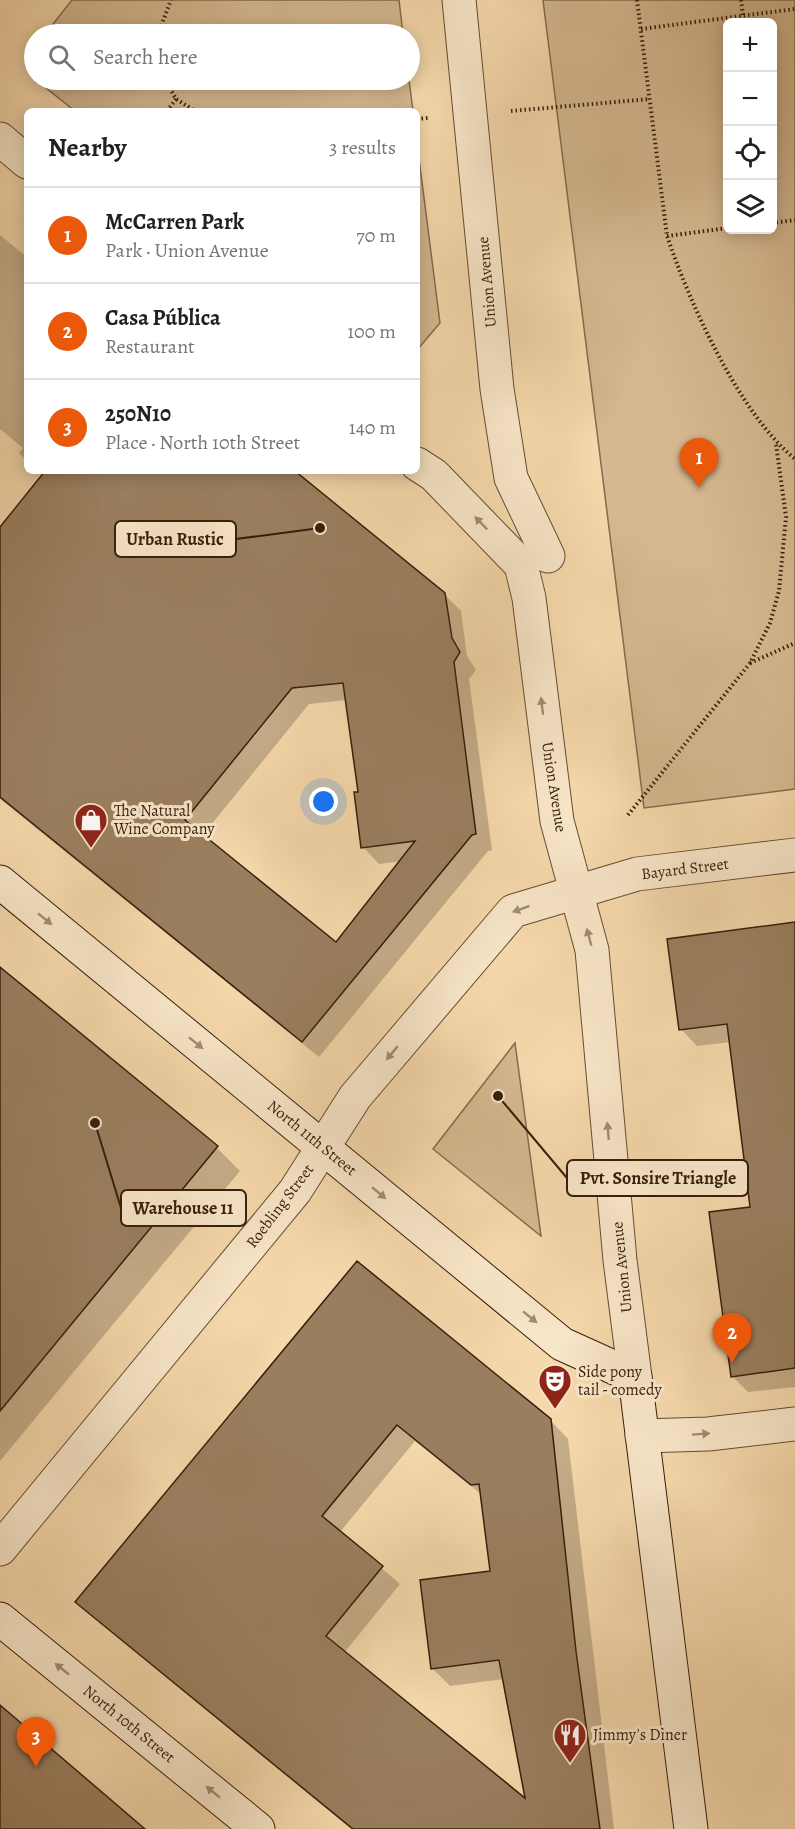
<!DOCTYPE html>
<html lang="en">
<head>
<meta charset="utf-8">
<style>
  body { margin:0; font-family:Alegreya,serif; background:#f6f6f6; color:#202124 }
  .controls { position:absolute; right:18px; top:18px; display:grid; overflow:hidden; border-radius:9px; box-shadow:0 3px 15px #0003 }
  .controls button { width:54px; height:54px; display:grid; place-items:center; padding:0; border:0; border-bottom:2px solid #e0e0e0; background:#fff; color:#202124; font:30px sans-serif }
  .you { position:absolute; left:324px; top:802px; width:21px; height:21px; margin:-15px; border:4px solid #fff; border-radius:50%; background:#1a73e8; box-shadow:0 0 0 9px #1a73e833 }
  .badge { display:grid; place-items:center; width:39px; height:39px; border-radius:50%; background:#ea580c; color:#fff; font-size:20px; font-weight:700 }
  .pin { position:absolute; translate:-50% -50px; filter:drop-shadow(0 2px 3px #0008) }
  .pin::after { content:''; position:absolute; top:32px; width:21px; height:18px; background:inherit; clip-path:polygon(0 0,100% 0,50% 100%) }
  .list { margin:0; padding:0; list-style:none }
  h2 { display:flex; justify-content:space-between; align-items:center; height:78px; margin:0; padding:0 24px; font-size:26px }
  h2 small { font-size:20px; font-weight:400; color:#757577 }
  .list li { display:grid; grid-template-columns:39px 1fr auto; gap:18px; align-items:center; box-sizing:border-box; height:96px; padding:0 24px; border-top:2px solid #e0e0e0 }
  .list b { display:block; font-size:22px; white-space:nowrap }
  .list p { margin:0; font-size:20px; white-space:nowrap; color:#757577 }
  .list em { font-size:20px; font-style:normal; color:#757577 }
  .icon { flex:none; width:33px; height:33px; fill:none; stroke:currentColor; stroke-width:2; stroke-linecap:round; stroke-linejoin:round }
  .map { position:relative; flex:none; width:795px; height:1829px; overflow:hidden }
  .search { position:absolute; background:#fff; box-shadow:0 3px 15px #0003; left:24px; top:24px; width:396px; height:66px; display:flex; align-items:center; gap:15px; box-sizing:border-box; padding:0 21px; border-radius:33px; color:#757577; font-size:22px }
  .panel { position:absolute; background:#fff; box-shadow:0 3px 15px #0003; left:24px; top:108px; width:396px; height:366px; border-radius:9px }
  .map>svg:first-child { display:block }
</style>
</head>
<body>
<div class="map">
<svg width="795" height="1829" viewBox="0 0 795 1829">
  <rect width="100%" height="100%" fill="#f5d8ab"/>
  <filter id="stains"><feTurbulence type="fractalNoise" baseFrequency=".00333" numOctaves="4"/><feColorMatrix values="0 0 0 0 .2 0 0 0 0 .09 0 0 0 0 .02 0 0 0 .5 -.17"/></filter>
  <radialGradient id="worn" r=".72"><stop offset=".6" stop-color="#630" stop-opacity="0"/><stop offset="1" stop-color="#630" stop-opacity=".3"/></radialGradient>
  <g fill="#d5b890" stroke="#866b4e" stroke-width="1.5" fill-rule="evenodd">
    <polygon points="72,0 399,0 403,34 45,34"/>
    <path d="M543,0H795V789L644,808ZM728,22H772V230H728Z"/>
    <polygon points="36,80 409,80 413,111 75,111"/>
    <polygon points="417,143 440,323 417,350"/>
    <polygon points="515,1043 541,1236 433,1149"/>
  </g>
  <g fill="#0003" fill-rule="evenodd">
    <polygon points="0,235 27,257 27,461 19,453 23,448 0,429"/>
    <path d="M37,471H293L444,594L461,611L467,656L476,670L469,679L492,850L488,851L319,1057L0,799V529L43,476ZM347,700L359,793L363,847L379,864L401,861L336,944L202,836L309,704Z"/>
    <polygon points="795,924 795,1387 748,1392 732,1376 752,1208 731,1042 697,1046 681,1029"/>
    <polygon points="0,970 217,1148 240,1171 0,1461"/>
    <path d="M357,1263L550,1420L568,1439L614,1829H351L95,1619L77,1602ZM415,1441L481,1494L492,1573L432,1668L450,1686L504,1679L527,1802L344,1653L400,1584L340,1532Z"/>
  </g>
  <g fill="#9a7f5f" stroke="#371e0c" stroke-width="1.5" fill-rule="evenodd">
    <path d="M45,471H295L445,593L452,638L460,652L454,662L476,834L472,835L302,1042L0,797V527ZM343,683L358,792H354L361,848L415,841L336,942L185,820L292,688Z"/>
    <polygon points="795,922 795,1368 731,1377 709,1212 750,1207 727,1024 679,1030 667,939"/>
    <polygon points="0,967 218,1146 0,1411"/>
    <path d="M357,1261L551,1419L576,1651L600,1829H353L75,1602ZM397,1425L471,1485L479,1484L490,1571L420,1580L431,1669L499,1660L525,1798L326,1636L383,1566L322,1516Z"/>
    <polygon points="0,1705 145,1829 0,1829"/>
  </g>
  <g fill="none" stroke-linecap="round" stroke-linejoin="round">
    <g stroke="#664c34" stroke-width="35">
      <g id="street">
        <polyline points="459,0 497,389 511,478 548,556"/>
        <polyline points="0,139 27,162"/>
        <polyline points="417,464 434,475 521,565 529,598 557,821 592,950 620,1260 635,1377"/>
        <polyline points="642,1436 708,1434 795,1424"/>
        <polyline points="0,1549 295,1191 355,1097 513,911 637,874 795,855"/>
      </g>
    </g>
    <g stroke="#371e0c" stroke-width="35">
      <g id="secondary">
        <polyline points="0,882 562,1344 635,1377 691,1829"/>
        <polyline points="0,1619 258,1829"/>
      </g>
    </g>
    <g stroke="#371e0c" stroke-width="4" stroke-dasharray="1.5 3" stroke-linecap="butt">
      <path d="M637,0L667,236C690,304 739,413 795,459"/>
      <polyline points="741,0 743,15"/>
      <polyline points="641,29 795,9"/>
      <polyline points="158,34 171,0"/>
      <polyline points="165,80 176,99 195,111"/>
      <polyline points="167,111 176,99"/>
      <polyline points="511,111 650,99"/>
      <polyline points="417,119 428,118"/>
      <polyline points="772,223 795,220"/>
      <polyline points="667,236 728,228"/>
      <polyline points="750,663 795,643"/>
      <polyline points="628,815 750,663 770,623 779,591 786,517 776,444"/>
    </g>
    <use href="#street" stroke="#f8e6c8" stroke-width="33"/>
    <use href="#secondary" stroke="#f8e6c8" stroke-width="33"/>
  </g>
  <defs><path id="oneway-solid" d="M-6-.8H1V-3.2L6.5 0L1 3.2V.8H-6Z" transform="scale(1.5)"/></defs>
  <g fill="#a18c73">
    <use href="#oneway-solid" transform="translate(481 523) rotate(-134)"/>
    <use href="#oneway-solid" transform="translate(542 706) rotate(-97)"/>
    <use href="#oneway-solid" transform="translate(521 909) rotate(160)"/>
    <use href="#oneway-solid" transform="translate(45 919) rotate(39)"/>
    <use href="#oneway-solid" transform="translate(589 937) rotate(-105)"/>
    <use href="#oneway-solid" transform="translate(196 1043) rotate(39)"/>
    <use href="#oneway-solid" transform="translate(392 1053) rotate(130)"/>
    <use href="#oneway-solid" transform="translate(608 1131) rotate(-95)"/>
    <use href="#oneway-solid" transform="translate(379 1193) rotate(40)"/>
    <use href="#oneway-solid" transform="translate(530 1317) rotate(39)"/>
    <use href="#oneway-solid" transform="translate(701 1434) rotate(-4)"/>
    <use href="#oneway-solid" transform="translate(62 1669) rotate(-141)"/>
    <use href="#oneway-solid" transform="translate(213 1792) rotate(-141)"/>
  </g>
  <defs>
    <g id="shop-pin" transform="scale(1.725)"><path d="M0 17L-7.5 6A9.5 9.5 0 1 1 7.5 6Z" fill="#8f2418" stroke="#f8e6c8"/><path d="M-5-2.5h2.3a2.7 3.5 0 0 1 5.4 0H5L5.5 6h-11ZM-1.5-2.5h3a1.5 2.3 0 0 0-3 0Z" fill="#fff"/></g>
    <g id="theatre-pin" transform="scale(1.725)"><path d="M0 17L-7.5 6A9.5 9.5 0 1 1 7.5 6Z" fill="#8f2418" stroke="#f8e6c8"/><path d="M-5-5.5Q0-4 5-5.5V0Q5 5 0 6Q-5 5-5 0ZM-3.3-2.5H-1v1.5H-3.3ZM1-2.5H3.3v1.5H1ZM-2.8 1Q0 5.5 2.8 1Z" fill="#fff"/></g>
    <g id="restaurant-pin" transform="scale(1.725)"><path d="M0 17L-7.5 6A9.5 9.5 0 1 1 7.5 6Z" fill="#8f2418" stroke="#f8e6c8"/><path d="M-5-6h1v4h1v-4h1v4h1v-4h1v5L-1.5 .5V6h-2V.5L-5-1ZM5-6V6H3V1.5H1.5Q1.5-4 5-6Z" fill="#fff"/></g>
  </defs>
  <g fill-rule="evenodd">
    <use href="#shop-pin" x="91" y="820"/>
    <use href="#theatre-pin" x="555" y="1381"/>
    <use href="#restaurant-pin" x="570" y="1735"/>
  </g>
  <g text-anchor="middle" dominant-baseline="central" stroke-width="6" stroke-linejoin="round" paint-order="stroke">
    <g font-size="16" fill="#371e0c" stroke="#f8e6c8">
      <text transform="translate(487 282) rotate(-95)">Union Avenue</text>
      <text transform="translate(554 787) rotate(81)">Union Avenue</text>
      <text transform="translate(685 869) rotate(-7)">Bayard Street</text>
      <text transform="translate(312 1138) rotate(39)">North 11th Street</text>
      <text transform="translate(280 1206) rotate(-53)">Roebling Street</text>
      <text transform="translate(622 1267) rotate(-96)">Union Avenue</text>
      <text transform="translate(129 1724) rotate(39)">North 10th Street</text>
    </g>
    <g font-size="16" fill="#371e0c" stroke="#f8e6c8" text-anchor="start">
      <text x="114" y="811">The Natural<tspan x="114" dy="18">Wine Company</tspan></text>
      <text x="578" y="1372">Side pony<tspan x="578" dy="18">tail - comedy</tspan></text>
      <text x="593" y="1735">Jimmy's Diner</text>
    </g>
  </g>
  <path fill="none" stroke="#371e0c" stroke-width="2" d="M320 528L236 539M498 1096L567 1178M95 1123L121 1208"/>
  <g fill="#371e0c" stroke="#f8e6c8" stroke-width="2">
    <circle cx="320" cy="528" r="6"/>
    <circle cx="498" cy="1096" r="6"/>
    <circle cx="95" cy="1123" r="6"/>
  </g>
  <g fill="#f8e6c8" stroke="#371e0c" stroke-width="2">
    <rect x="115" y="521" width="121" height="36" rx="6"/>
    <rect x="567" y="1160" width="181" height="36" rx="6"/>
    <rect x="121" y="1190" width="125" height="36" rx="6"/>
  </g>
  <g font-size="18" text-anchor="middle" font-weight="bold" fill="#371e0c">
    <text x="175" y="545">Urban Rustic</text>
    <text x="658" y="1184">Pvt. Sonsire Triangle</text>
    <text x="183" y="1214">Warehouse 11</text>
  </g>
  <rect width="100%" height="100%" filter="url(#stains)"/>
  <rect width="100%" height="100%" fill="url(#worn)"/>
</svg>
<div class="controls">
<button>+</button>
<button>−</button>
<button><svg class="icon" aria-label="locate" viewBox="0 0 24 24"><circle cx="12" cy="12" r="6"/><path d="M12 2v4M12 18v4M2 12h4M18 12h4"/></svg></button>
<button><svg class="icon" aria-label="layers" viewBox="0 0 24 24"><path d="M12 4l9 5-9 5-9-5zM3 14l9 5 9-5"/></svg></button>
</div>
<div class="you"></div>
<div class="pin badge" style="left:699px;top:488px">1</div>
<div class="pin badge" style="left:732px;top:1363px">2</div>
<div class="pin badge" style="left:36px;top:1767px">3</div>
<div class="search"><svg class="icon" aria-label="search" viewBox="0 0 24 24"><circle cx="10" cy="10" r="6"/><path d="M15 15l6 6"/></svg>Search here</div>
<section class="panel">
<h2>Nearby<small>3 results</small></h2>
<ul class="list">
<li><span class="badge">1</span><div><b>McCarren Park</b><p>Park · Union Avenue</p></div><em>70 m</em></li>
<li><span class="badge">2</span><div><b>Casa Pública</b><p>Restaurant</p></div><em>100 m</em></li>
<li><span class="badge">3</span><div><b>250N10</b><p>Place · North 10th Street</p></div><em>140 m</em></li>
</ul>
</section>
</div>
</body>
</html>
